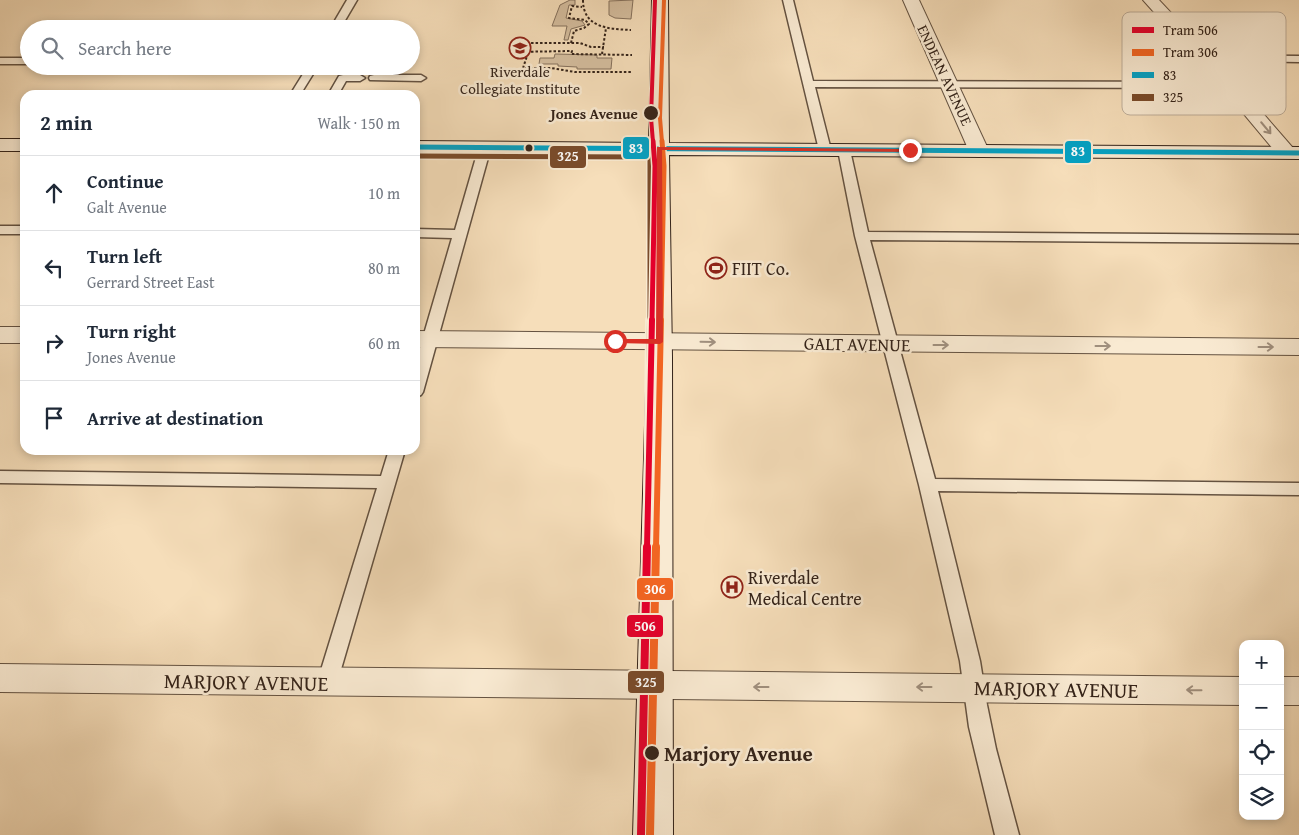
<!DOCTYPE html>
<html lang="en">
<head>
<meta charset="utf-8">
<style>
  body { margin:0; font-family:"Gentium Book Plus",serif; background:#f2f2f3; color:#1f2937 }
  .controls { position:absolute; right:15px; bottom:15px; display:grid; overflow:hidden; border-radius:10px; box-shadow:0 2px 8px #0003 }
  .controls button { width:45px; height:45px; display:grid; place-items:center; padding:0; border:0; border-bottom:1px solid #e0e1e3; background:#fff; color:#1f2937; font:25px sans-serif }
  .stop { position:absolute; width:15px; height:15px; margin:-11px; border:4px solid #d93025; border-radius:50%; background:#fff }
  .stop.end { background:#d93025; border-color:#fff; box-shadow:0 1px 5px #0008 }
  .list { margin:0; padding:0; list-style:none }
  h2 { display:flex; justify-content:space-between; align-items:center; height:65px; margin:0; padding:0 20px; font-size:21px }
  h2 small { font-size:16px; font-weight:400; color:#747a83 }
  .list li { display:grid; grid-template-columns:32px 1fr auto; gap:15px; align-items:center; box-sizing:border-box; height:75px; padding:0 20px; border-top:1px solid #e0e1e3 }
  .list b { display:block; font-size:19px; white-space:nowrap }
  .list p { margin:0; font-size:16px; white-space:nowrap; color:#747a83 }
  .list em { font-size:16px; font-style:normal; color:#747a83 }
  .icon { flex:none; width:28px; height:28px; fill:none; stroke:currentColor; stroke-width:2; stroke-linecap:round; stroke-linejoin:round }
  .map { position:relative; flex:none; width:1299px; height:835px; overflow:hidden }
  .search { position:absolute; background:#fff; box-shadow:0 2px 8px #0003; left:20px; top:20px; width:400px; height:55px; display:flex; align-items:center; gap:12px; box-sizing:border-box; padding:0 18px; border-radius:28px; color:#747a83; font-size:19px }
  .panel { position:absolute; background:#fff; box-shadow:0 2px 8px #0003; left:20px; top:90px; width:400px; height:365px; border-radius:15px }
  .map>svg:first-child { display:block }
</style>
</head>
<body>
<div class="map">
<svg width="1299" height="835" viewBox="0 0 1299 835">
  <rect width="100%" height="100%" fill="#f6deba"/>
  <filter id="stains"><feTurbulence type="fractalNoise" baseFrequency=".004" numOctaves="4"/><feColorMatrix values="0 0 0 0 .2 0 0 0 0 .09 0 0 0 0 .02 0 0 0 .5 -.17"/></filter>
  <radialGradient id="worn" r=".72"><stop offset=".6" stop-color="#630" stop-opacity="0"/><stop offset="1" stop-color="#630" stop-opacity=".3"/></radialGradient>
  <g fill="#d5be9f" stroke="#84705c">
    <polygon points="570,0 575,0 575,5 569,5 566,18 582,21 585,25 571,29 568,40 564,40 567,26 552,26 560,5"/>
    <polygon points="633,0 631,19 615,18 609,15 609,1"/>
    <polygon points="555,54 597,55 597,58 612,58 611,69 577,69 577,67 558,66 558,64 539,64 540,58 554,58"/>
  </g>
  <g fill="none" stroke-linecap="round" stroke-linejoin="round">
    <g stroke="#645241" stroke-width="3">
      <g id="lane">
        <polygon points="347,0 357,0 340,29 330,29"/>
        <polygon points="783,0 793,0 813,81 1229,82 1234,85 1229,88 815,87 831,150 825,153 819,150"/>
        <polygon points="1204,55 1299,56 1299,62 1200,60 1199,58"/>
        <rect x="0" y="58" width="29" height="6"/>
        <polygon points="308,66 318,66 300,95 290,95"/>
        <polygon points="343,75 360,75 365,78 360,81 346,81 338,95 328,95 339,76"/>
        <polygon points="374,75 421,75 426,78 421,81 370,80 369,78 370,76"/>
        <polygon points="485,144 491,147 423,392 421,395 415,397 415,365 452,238 415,237 415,229 455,230 479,147"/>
        <polygon points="844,147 850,150 868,232 1299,235 1299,243 870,240 935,479 1299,483 1299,495 938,491 980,661 987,705 996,749 1019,835 995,835 969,727 960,661 919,485 855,236 838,150"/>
        <rect x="0" y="226" width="25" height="8"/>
        <polygon points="389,450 405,450 337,683 334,689 327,691 320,689 317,683 377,488 0,483 0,471 381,476"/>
      </g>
    </g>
    <g stroke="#645241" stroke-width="2">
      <g id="street">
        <polygon points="903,0 919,0 989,151 986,155 979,157 972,155 969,151"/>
        <polygon points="1143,0 1159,0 1235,81 1293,148 1296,152 1293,156 1286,158 1279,156 1223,89"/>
        <rect x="0" y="327" width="25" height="16"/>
        <polygon points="415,331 1299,339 1299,355 415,347"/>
        <polygon points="0,664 1243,677 1243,705 0,692"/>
        <rect x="1280" y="677" width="19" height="28"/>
      </g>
    </g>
    <g stroke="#342319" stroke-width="2">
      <g id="secondary">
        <polygon points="652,0 668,0 669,143 1299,147 1299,159 669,155 672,357 673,835 633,835 647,357 649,154 415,153 415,141 649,143"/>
        <rect x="0" y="139" width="25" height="12"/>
      </g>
    </g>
    <g stroke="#342319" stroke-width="2" stroke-dasharray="2.5 2" stroke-linecap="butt">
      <path d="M583,0C583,28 609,29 631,30"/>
      <polyline points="571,43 574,31 584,28 589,24 585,20 569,18 572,6 582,7"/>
      <polyline points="513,52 572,51 571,54 632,55"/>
      <polyline points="516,53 519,43 580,43 591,47 604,47"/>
      <polyline points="528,53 523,68 551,68 575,72 631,72"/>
      <polyline points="602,54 606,28"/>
    </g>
    <use href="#lane" fill="#f9ead2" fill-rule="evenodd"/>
    <use href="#street" fill="#f9ead2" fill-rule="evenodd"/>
    <use href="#secondary" fill="#f9ead2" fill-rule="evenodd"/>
    <g stroke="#f9ead2" stroke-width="8">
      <polyline id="bus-1" points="415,147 1299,153"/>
    </g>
    <g stroke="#f9ead2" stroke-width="8">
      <polyline id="bus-2-far2" points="415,156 650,157 650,321"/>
    </g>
    <g stroke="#f9ead2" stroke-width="10">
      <polyline id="bus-2-far1" points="648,548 650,320"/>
    </g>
    <g stroke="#f9ead2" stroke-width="12">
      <polyline id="bus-2" points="644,835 648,547"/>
    </g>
    <use href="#bus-1" stroke="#03a2c5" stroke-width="5"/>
    <use href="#bus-2-far2" stroke="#7a4b2a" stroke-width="5"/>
    <use href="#bus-2-far1" stroke="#7a4b2a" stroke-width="6"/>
    <use href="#bus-2" stroke="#7a4b2a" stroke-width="8"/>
    <g stroke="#f9ead2" stroke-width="6">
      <polyline id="tram-1-far3" points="653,142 651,118 655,0"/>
    </g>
    <g stroke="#f9ead2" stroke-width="8">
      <polyline id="tram-1-far2" points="652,321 655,166 653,141"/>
    </g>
    <g stroke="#f9ead2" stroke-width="10">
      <polyline id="tram-1-far1" points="647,548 652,320"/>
    </g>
    <g stroke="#f9ead2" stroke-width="12">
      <polyline id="tram-1" points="641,835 647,547"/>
    </g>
    <g stroke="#f9ead2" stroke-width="6">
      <polyline id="tram-2-far3" points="662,142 660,118 664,0"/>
    </g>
    <g stroke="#f9ead2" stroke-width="8">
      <polyline id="tram-2-far2" points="661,321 664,166 662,141"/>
    </g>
    <g stroke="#f9ead2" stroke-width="10">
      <polyline id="tram-2-far1" points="656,548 661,320"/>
    </g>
    <g stroke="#f9ead2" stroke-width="12">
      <polyline id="tram-2" points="650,835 656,547"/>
    </g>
    <use href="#tram-1-far3" stroke="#e4002b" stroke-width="4"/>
    <use href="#tram-1-far2" stroke="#e4002b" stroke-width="5"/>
    <use href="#tram-1-far1" stroke="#e4002b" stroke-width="6"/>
    <use href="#tram-1" stroke="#e4002b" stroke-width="8"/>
    <use href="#tram-2-far3" stroke="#f26522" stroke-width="4"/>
    <use href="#tram-2-far2" stroke="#f26522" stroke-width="5"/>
    <use href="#tram-2-far1" stroke="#f26522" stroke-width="6"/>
    <use href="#tram-2" stroke="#f26522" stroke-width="8"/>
  </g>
  <defs><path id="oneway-shaft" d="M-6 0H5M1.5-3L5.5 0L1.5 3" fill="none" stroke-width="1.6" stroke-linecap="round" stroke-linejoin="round" transform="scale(1.25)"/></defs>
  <g stroke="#a0907f">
    <use href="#oneway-shaft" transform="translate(1266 128) rotate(50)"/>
    <use href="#oneway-shaft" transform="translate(708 342) rotate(1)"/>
    <use href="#oneway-shaft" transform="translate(941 345)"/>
    <use href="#oneway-shaft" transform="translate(1103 346)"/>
    <use href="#oneway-shaft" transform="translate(1266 347)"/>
    <use href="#oneway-shaft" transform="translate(761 687) rotate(-180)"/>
    <use href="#oneway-shaft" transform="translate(924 687) rotate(-180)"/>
    <use href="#oneway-shaft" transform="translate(1194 690) rotate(-179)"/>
  </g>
  <polygon fill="#d93025" points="657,147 910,149 913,150 910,152 662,150 663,342 660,344 615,343 611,341 612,339 656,339"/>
  <defs>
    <g id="school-ring" transform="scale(1.125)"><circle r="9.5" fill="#f9ead2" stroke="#8f2418" stroke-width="1.5"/><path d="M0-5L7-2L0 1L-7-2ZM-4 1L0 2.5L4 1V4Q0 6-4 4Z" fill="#8f2418"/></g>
    <g id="stadium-ring" transform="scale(1.125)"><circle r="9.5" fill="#f9ead2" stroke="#8f2418" stroke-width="1.5"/><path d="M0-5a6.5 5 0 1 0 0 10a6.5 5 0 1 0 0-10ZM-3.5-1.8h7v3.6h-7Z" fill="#8f2418"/></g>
    <g id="hospital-ring" transform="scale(1.125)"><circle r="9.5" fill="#f9ead2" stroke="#8f2418" stroke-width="1.5"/><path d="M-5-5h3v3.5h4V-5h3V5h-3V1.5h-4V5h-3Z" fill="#8f2418"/></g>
  </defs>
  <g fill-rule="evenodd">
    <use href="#school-ring" x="520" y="48"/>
    <use href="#stadium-ring" x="716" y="268"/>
    <use href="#hospital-ring" x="732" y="587"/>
  </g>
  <g fill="#342319" stroke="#f9ead2" stroke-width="2">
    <circle cx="651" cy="113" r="8"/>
    <circle cx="529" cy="148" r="4.5"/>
    <circle cx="652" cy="753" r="8"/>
  </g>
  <g text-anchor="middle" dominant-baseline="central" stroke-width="5" stroke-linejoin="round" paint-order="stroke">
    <g font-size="15" fill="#342319" stroke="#f9ead2">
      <text x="520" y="71">Riverdale<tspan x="520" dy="17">Collegiate Institute</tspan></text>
    </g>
    <g font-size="15" fill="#342319" stroke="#f9ead2">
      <text transform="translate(945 75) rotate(65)">ENDEAN AVENUE</text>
    </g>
    <g font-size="15" font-weight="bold" fill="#342319" stroke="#f9ead2" text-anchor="end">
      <text x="638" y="113">Jones Avenue</text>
    </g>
    <g font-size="18" fill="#342319" stroke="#f9ead2" text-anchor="start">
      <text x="732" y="268">FIIT Co.</text>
      <text x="748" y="577">Riverdale<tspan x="748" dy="21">Medical Centre</tspan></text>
    </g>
    <g font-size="18" fill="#342319" stroke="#f9ead2">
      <text transform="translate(857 344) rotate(1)">GALT AVENUE</text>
    </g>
    <g font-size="21" fill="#342319" stroke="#f9ead2">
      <text transform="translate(246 682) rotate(1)">MARJORY AVENUE</text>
      <text transform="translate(1056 689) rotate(1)">MARJORY AVENUE</text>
    </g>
    <g font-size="21" font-weight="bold" fill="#342319" stroke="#f9ead2" text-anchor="start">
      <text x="664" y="753">Marjory Avenue</text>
    </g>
  </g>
  <rect x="1122" y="12" width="164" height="103" rx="8" fill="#f9ead2" stroke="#beae9a" stroke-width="1"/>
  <rect x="1132" y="27" width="22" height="6" fill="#e4002b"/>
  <rect x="1132" y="49" width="22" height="7" fill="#f26522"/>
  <rect x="1132" y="72" width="22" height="6" fill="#03a2c5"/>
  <rect x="1132" y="94" width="22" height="7" fill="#7a4b2a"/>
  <g font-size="14" fill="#342319">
    <text x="1163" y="35">Tram 506</text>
    <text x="1163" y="57">Tram 306</text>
    <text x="1163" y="80">83</text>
    <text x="1163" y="102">325</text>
  </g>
  <g stroke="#f9ead2" stroke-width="2">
    <rect x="622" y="136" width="28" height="24" rx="5" fill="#03a2c5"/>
    <rect x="1064" y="140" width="28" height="24" rx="5" fill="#03a2c5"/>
    <rect x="549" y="145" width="38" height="24" rx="5" fill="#7a4b2a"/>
    <rect x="636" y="577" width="38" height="24" rx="5" fill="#f26522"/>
    <rect x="626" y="614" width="38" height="24" rx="5" fill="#e4002b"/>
    <rect x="627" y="670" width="38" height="24" rx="5" fill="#7a4b2a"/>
  </g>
  <g font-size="14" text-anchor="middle" font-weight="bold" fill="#fff">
    <text x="636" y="153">83</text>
    <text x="1078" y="156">83</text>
    <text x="568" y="161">325</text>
    <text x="655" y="594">306</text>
    <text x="645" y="631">506</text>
    <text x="646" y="687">325</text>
  </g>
  <rect width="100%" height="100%" filter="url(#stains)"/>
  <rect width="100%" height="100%" fill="url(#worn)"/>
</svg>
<div class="controls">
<button>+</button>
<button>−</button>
<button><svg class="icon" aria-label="locate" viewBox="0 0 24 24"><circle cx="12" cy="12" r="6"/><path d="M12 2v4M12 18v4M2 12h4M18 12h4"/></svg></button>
<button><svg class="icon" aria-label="layers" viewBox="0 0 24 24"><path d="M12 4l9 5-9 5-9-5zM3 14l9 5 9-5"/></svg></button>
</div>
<div class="stop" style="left:615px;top:341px"></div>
<div class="stop end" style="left:910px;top:150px"></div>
<div class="search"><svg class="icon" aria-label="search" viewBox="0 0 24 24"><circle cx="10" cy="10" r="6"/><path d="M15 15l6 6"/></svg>Search here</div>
<section class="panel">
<h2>2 min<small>Walk · 150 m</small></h2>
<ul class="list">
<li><svg class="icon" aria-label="ahead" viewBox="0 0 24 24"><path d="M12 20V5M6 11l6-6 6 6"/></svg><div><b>Continue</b><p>Galt Avenue</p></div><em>10 m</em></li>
<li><svg class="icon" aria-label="left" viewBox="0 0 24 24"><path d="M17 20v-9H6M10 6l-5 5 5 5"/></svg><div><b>Turn left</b><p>Gerrard Street East</p></div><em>80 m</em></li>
<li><svg class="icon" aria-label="right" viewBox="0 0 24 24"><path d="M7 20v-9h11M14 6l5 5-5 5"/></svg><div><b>Turn right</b><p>Jones Avenue</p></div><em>60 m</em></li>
<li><svg class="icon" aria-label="arrive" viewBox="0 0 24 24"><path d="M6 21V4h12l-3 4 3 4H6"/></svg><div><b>Arrive at destination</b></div></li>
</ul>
</section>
</div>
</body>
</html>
